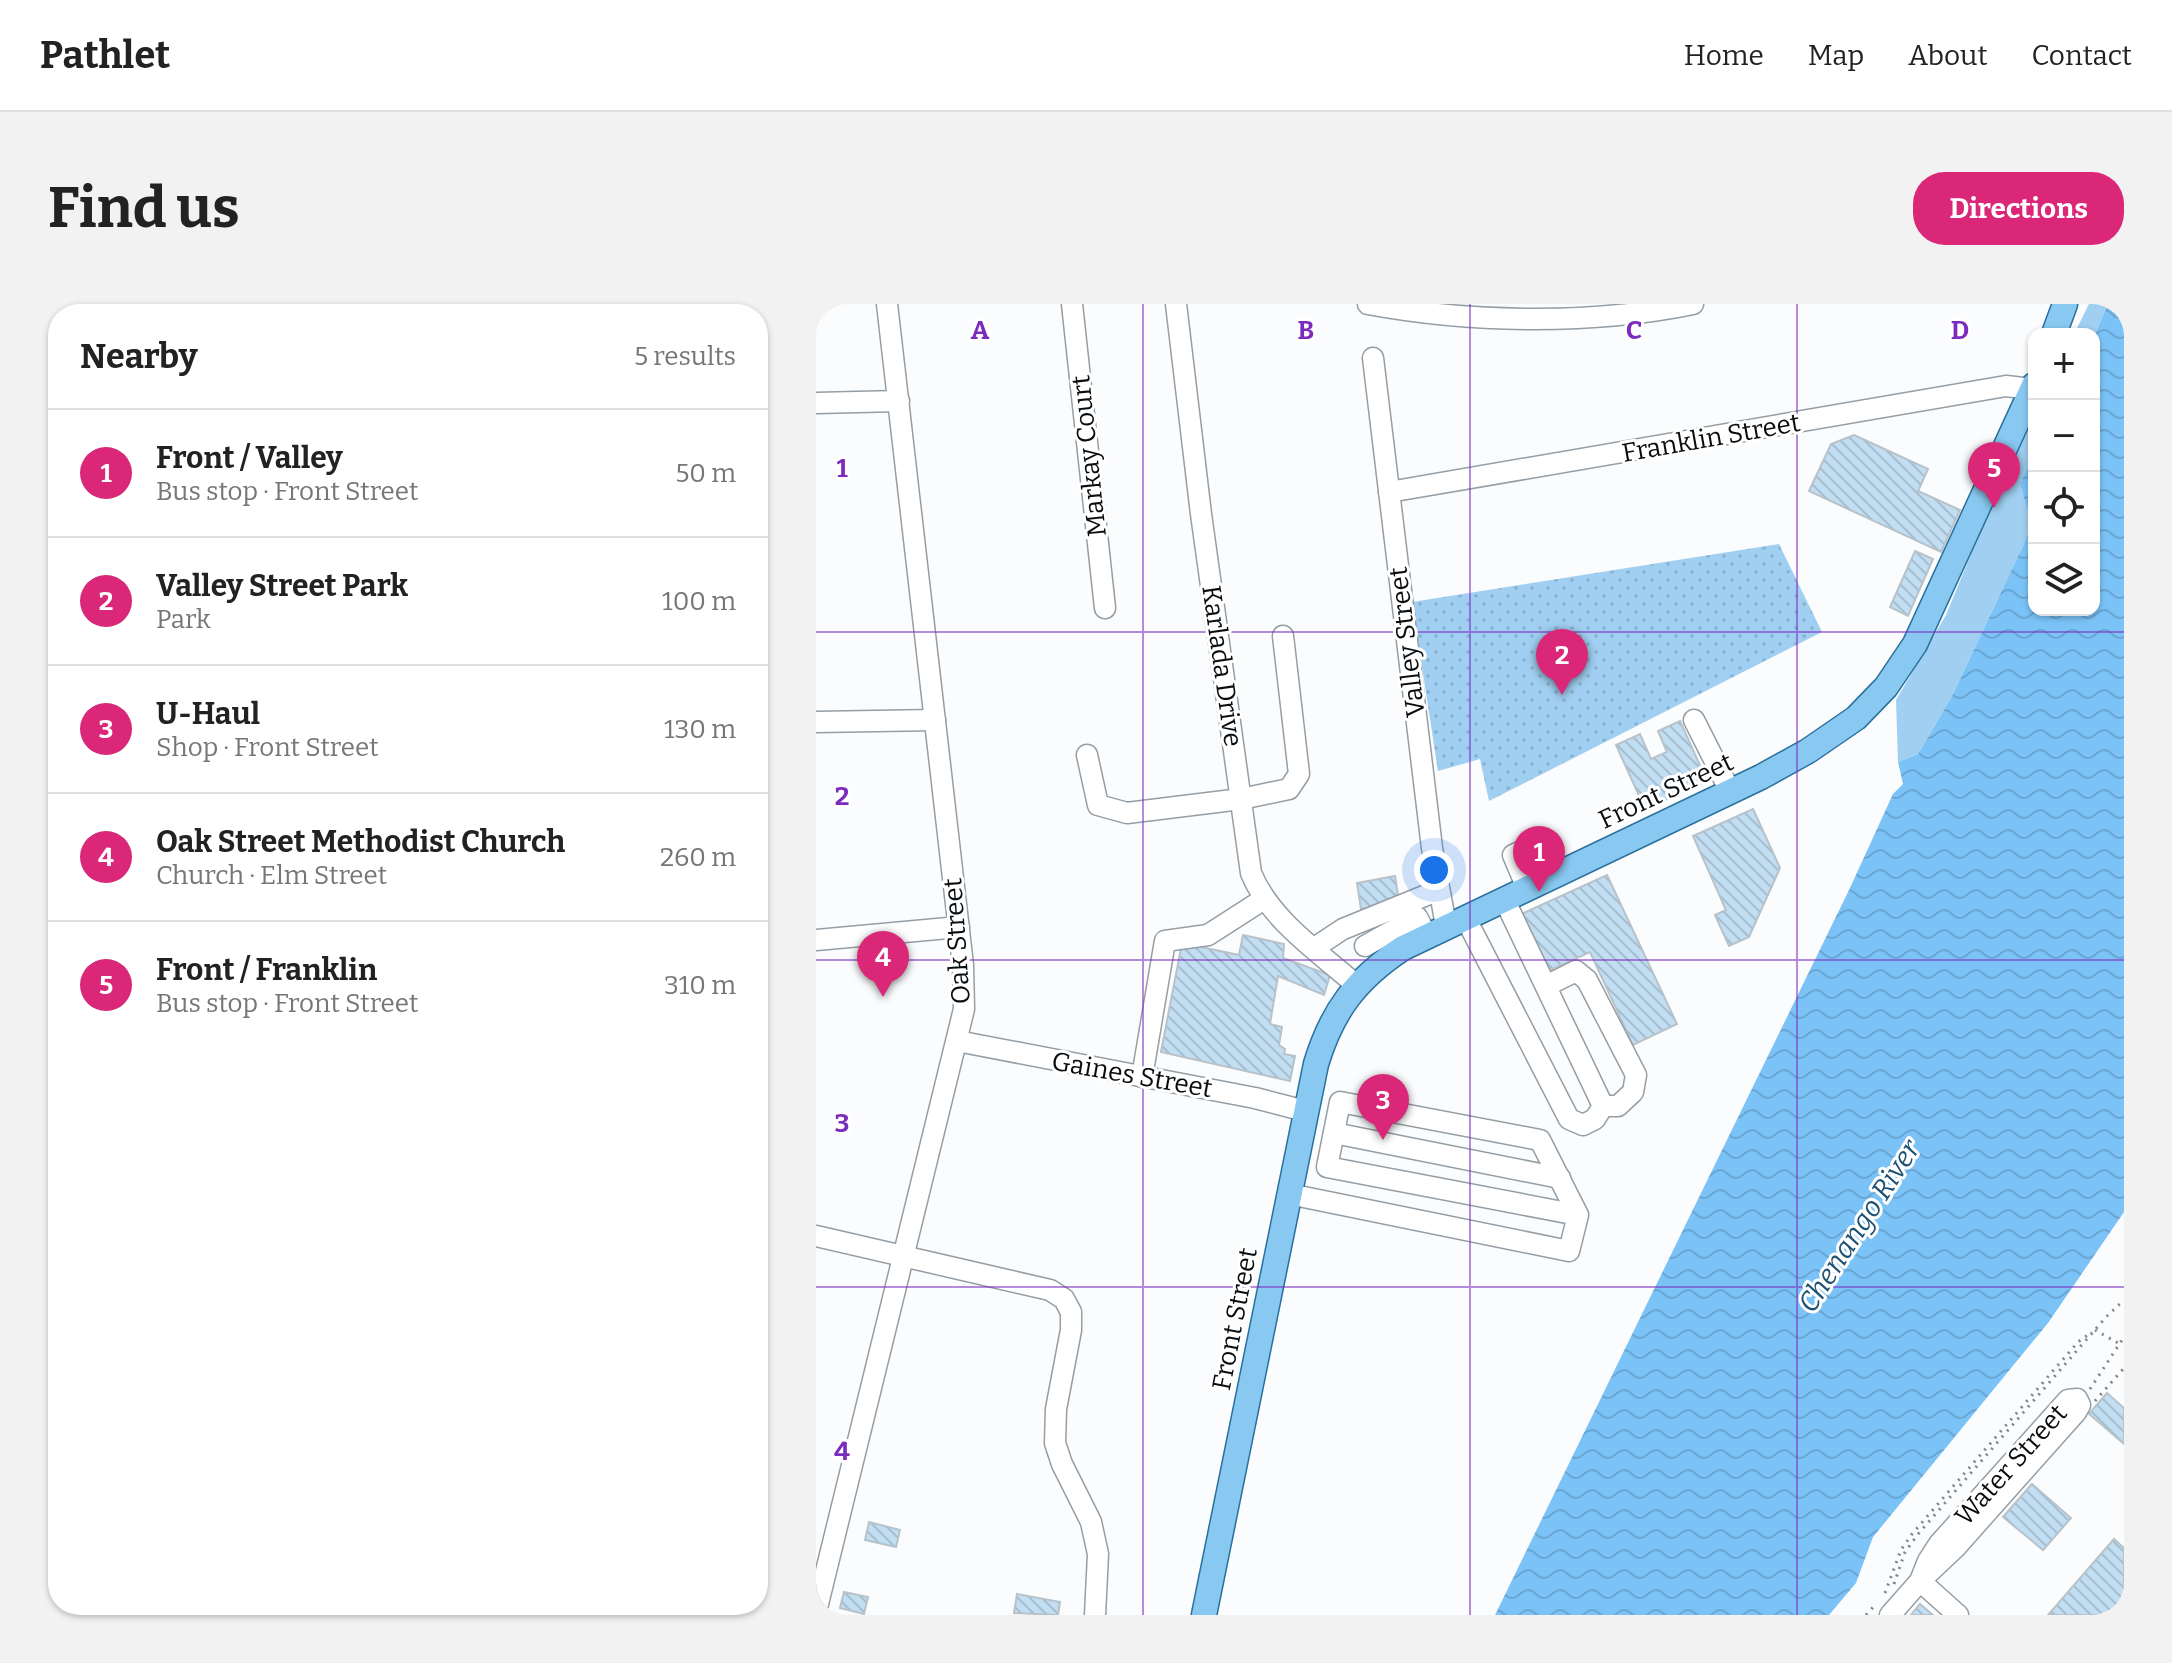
<!DOCTYPE html>
<html lang="en">
<head>
<meta charset="utf-8">
<style>
  body { margin:0; font-family:Bitter,serif; background:#f2f2f2; color:#222 }
  .controls { position:absolute; right:24px; top:24px; display:grid; overflow:hidden; border-radius:16px; box-shadow:0 2px 6px #0004 }
  .controls button { width:72px; height:72px; display:grid; place-items:center; padding:0; border:0; border-bottom:2px solid #e0e0e0; background:#fff; color:#222; font:40px sans-serif }
  .you { position:absolute; left:618px; top:566px; width:28px; height:28px; margin:-20px; border:6px solid #fff; border-radius:50%; background:#1a73e8; box-shadow:0 0 0 12px #1a73e833 }
  .badge { display:grid; place-items:center; width:52px; height:52px; border-radius:50%; background:#db2777; color:#fff; font-size:26px; font-weight:700 }
  .pin { position:absolute; translate:-50% -66px; filter:drop-shadow(0 2px 4px #0008) }
  .pin::after { content:''; position:absolute; top:42px; width:28px; height:24px; background:inherit; clip-path:polygon(0 0,100% 0,50% 100%) }
  .list { margin:0; padding:0; list-style:none }
  h2 { display:flex; justify-content:space-between; align-items:center; height:104px; margin:0; padding:0 32px; font-size:34px }
  h2 small { font-size:26px; font-weight:400; color:#767676 }
  .list li { display:grid; grid-template-columns:52px 1fr auto; gap:24px; align-items:center; box-sizing:border-box; height:128px; padding:0 32px; border-top:2px solid #e0e0e0 }
  .list b { display:block; font-size:30px; white-space:nowrap }
  .list p { margin:0; font-size:26px; white-space:nowrap; color:#767676 }
  .list em { font-size:26px; font-style:normal; color:#767676 }
  .icon { flex:none; width:44px; height:44px; fill:none; stroke:currentColor; stroke-width:2; stroke-linecap:round; stroke-linejoin:round }
  .map { position:relative; flex:none; width:1308px; height:1311px; overflow:hidden; border-radius:32px }
  header { display:flex; align-items:center; gap:48px; box-sizing:border-box; height:112px; padding:0 40px; background:#fff; border-bottom:2px solid #e0e0e0 }
  header strong { font-size:38px }
  nav { display:flex; gap:44px; margin-inline-start:auto; font-size:28px }
  .intro { display:flex; align-items:center; justify-content:space-between; box-sizing:border-box; height:192px; padding:0 48px }
  h1 { margin:0; font-size:56px }
  .button { padding:20px 36px; border-radius:32px; background:#db2777; color:#fff; font-size:28px; font-weight:700 }
  main { display:flex; gap:48px; padding:0 48px }
  aside { flex:1; background:#fff; border-radius:32px; box-shadow:0 2px 6px #0004 }
  .map>svg:first-child { display:block }
</style>
</head>
<body>
<header>
<strong>Pathlet</strong>
<nav><a>Home</a><a>Map</a><a>About</a><a>Contact</a></nav>
</header>
<div class="intro"><h1>Find us</h1><a class="button">Directions</a></div>
<main>
<aside>
<h2>Nearby<small>5 results</small></h2>
<ul class="list">
<li><span class="badge">1</span><div><b>Front / Valley</b><p>Bus stop · Front Street</p></div><em>50 m</em></li>
<li><span class="badge">2</span><div><b>Valley Street Park</b><p>Park</p></div><em>100 m</em></li>
<li><span class="badge">3</span><div><b>U-Haul</b><p>Shop · Front Street</p></div><em>130 m</em></li>
<li><span class="badge">4</span><div><b>Oak Street Methodist Church</b><p>Church · Elm Street</p></div><em>260 m</em></li>
<li><span class="badge">5</span><div><b>Front / Franklin</b><p>Bus stop · Front Street</p></div><em>310 m</em></li>
</ul>
</aside>
<div class="map">
<svg width="1308" height="1311" viewBox="0 0 1308 1311">
  <defs>
    <pattern id="park-dots" width="8" height="8" patternUnits="userSpaceOnUse" patternTransform="scale(2)"><rect width="8" height="8" fill="#a0cff1"/><path d="M2 2h.1M6 6h.1" fill="none" stroke="#88b1ce" stroke-width="1.8" stroke-linecap="round"/></pattern>
    <pattern id="water-waves" width="16" height="10" patternUnits="userSpaceOnUse" patternTransform="scale(2)"><rect width="16" height="10" fill="#7bc3f7"/><path d="M0 5q4-4 8 0t8 0" fill="none" stroke="#69a6d3"/></pattern>
    <pattern id="building-back-hatch" width="6" height="6" patternUnits="userSpaceOnUse" patternTransform="scale(2)"><rect width="6" height="6" fill="#c2def3"/><path d="M-1 5l2 2M0 0l6 6M5-1l2 2" fill="none" stroke="#a5bdcf"/></pattern>
  </defs>
  <rect width="100%" height="100%" fill="#fafcfd"/>
  <g fill="#a0cff1">
    <polygon points="1273,0 1292,0 1278,32 1278,30 1258,30"/>
    <polygon points="1218,114 1218,149 1204,180 1214,216 1212,231 1136,392 1102,450 1082,458 1080,396 1130,311 1170,214"/>
  </g>
  <polygon fill="url(#park-dots)" points="963,240 1006,328 673,497 664,455 622,467 596,298"/>
  <polygon fill="url(#water-waves)" points="1292,0 1308,0 1308,908 1232,1019 1057,1233 1040,1279 1013,1311 679,1311 1033,586 1077,490 1087,480 1082,458 1102,450 1136,392 1212,231 1214,216 1204,180 1218,149 1218,306 1278,306 1278,32"/>
  <g fill="url(#building-back-hatch)" stroke="#b8c2c9" stroke-width="2">
    <polygon points="1038,131 1112,165 1102,187 1144,206 1125,248 993,187 1015,140"/>
    <polygon points="1099,247 1117,255 1092,312 1074,303"/>
    <polygon points="864,417 891,477 829,505 800,441 824,430 835,455 851,448 842,427"/>
    <polygon points="937,505 964,564 933,633 913,642 899,611 910,606 877,532"/>
    <polygon points="791,571 861,720 817,741 774,648 728,669 701,612"/>
    <polygon points="579,572 583,598 545,605 541,579"/>
    <polygon points="427,631 468,640 467,654 514,671 508,691 462,672 454,720 466,723 463,741 469,745 468,750 479,752 474,777 345,748 366,639 423,651"/>
    <polygon points="1291,1089 1308,1104 1308,1140 1273,1110"/>
    <polygon points="1216,1180 1255,1214 1227,1246 1187,1213"/>
    <polygon points="53,1218 84,1226 80,1243 49,1236"/>
    <polygon points="1298,1235 1308,1244 1308,1311 1232,1311"/>
    <polygon points="28,1288 52,1293 48,1310 24,1304"/>
    <polygon points="201,1290 244,1298 242,1311 198,1309"/>
    <polygon points="1104,1300 1117,1311 1095,1311"/>
  </g>
  <g fill="none" stroke-linecap="round" stroke-linejoin="round">
    <g stroke="#959ea5" stroke-width="23">
      <g id="minor">
        <polyline points="256,0 289,304"/>
        <path d="M360,0L385,210L435,569C454,616 503,648 540,681"/>
        <path d="M552,0C654,19 775,21 877,0"/>
        <polyline points="557,54 616,544 630,622"/>
        <polyline points="0,99 83,97"/>
        <polyline points="573,188 1190,82 1216,85"/>
        <polyline points="878,416 914,487"/>
        <polyline points="0,418 119,416"/>
        <polyline points="271,451 282,501 311,509 425,495 473,485 483,470 467,332"/>
        <polyline points="711,584 697,551 727,537 744,568"/>
        <polyline points="649,613 753,815 767,821 779,815 787,802 688,595"/>
        <polyline points="0,636 143,623"/>
        <polyline points="549,642 601,613 611,632"/>
        <polyline points="498,644 527,625 623,586"/>
        <polyline points="730,682 760,667 771,676 820,771 817,788 802,802 787,802"/>
        <polyline points="141,737 439,794 489,807"/>
        <polyline points="326,773 349,637 392,631 448,595"/>
        <polyline points="518,829 744,874"/>
        <polyline points="473,890 753,947 762,911 724,836 524,798 511,863 762,911"/>
        <polyline points="0,932 234,986 248,995 255,1008 255,1026 240,1105 239,1139 246,1160 275,1218 282,1250 279,1311"/>
        <polyline points="1104,1277 1142,1311"/>
        <polyline points="0,1308 148,705 147,661 71,0"/>
        <polyline points="1074,1311 1104,1277 1139,1244 1260,1108 1264,1101 1261,1095 1252,1096 1123,1240 1112,1257 1104,1277"/>
      </g>
    </g>
    <g stroke="#29709c" stroke-width="27">
      <g id="major">
        <polyline points="1238,30 1249,0"/>
        <path d="M388,1311L500,760C516,707 540,675 587,644L945,473L992,447L1040,414L1070,383L1099,340L1218,81"/>
      </g>
    </g>
    <g stroke="#828587" stroke-width="3" stroke-dasharray="2 6" stroke-linecap="butt">
      <polyline points="1279,1026 1302,1039"/>
      <polyline points="1274,1085 1308,1033"/>
      <polyline points="1279,1097 1308,1064"/>
      <polyline points="1078,1280 1089,1248 1103,1229 1290,1013 1308,996"/>
      <polyline points="1069,1289 1085,1246 1096,1230 1262,1038 1276,1028"/>
      <polyline points="1050,1311 1059,1301"/>
    </g>
    <use href="#minor" stroke="#fff" stroke-width="20"/>
    <use href="#major" stroke="#89c9f1" stroke-width="24"/>
  </g>
  <path fill="none" stroke="#7b2cbf" stroke-width="2" stroke-opacity="0.55" d="M327,0V1311M654,0V1311M981,0V1311M0,328H1308M0,656H1308M0,983H1308"/>
  <g text-anchor="middle" dominant-baseline="central" stroke-width="6" stroke-linejoin="round" paint-order="stroke">
    <g font-size="26" fill="#0a0d10" stroke="#fff">
      <text transform="translate(895 134) rotate(-10)">Franklin Street</text>
      <text transform="translate(273 152) rotate(-96)">Markay Court</text>
      <text transform="translate(591 338) rotate(-97)">Valley Street</text>
      <text transform="translate(406 362) rotate(82)">Karlada Drive</text>
      <text transform="translate(850 487) rotate(-25)">Front Street</text>
      <text transform="translate(141 637) rotate(-94)">Oak Street</text>
      <text transform="translate(316 771) rotate(10)">Gaines Street</text>
      <text transform="translate(419 1015) rotate(-79)">Front Street</text>
      <text transform="translate(1195 1161) rotate(-48)">Water Street</text>
    </g>
    <g font-size="28" font-style="italic" fill="#1d5275" stroke="#fff">
      <text transform="translate(1043 922) rotate(-57)">Chenango River</text>
    </g>
  </g>
  <g font-size="26" text-anchor="middle" font-weight="bold" fill="#7b2cbf" stroke="#fff" stroke-width="6" stroke-linejoin="round" paint-order="stroke">
    <text x="164" y="35">A</text>
    <text x="490" y="35">B</text>
    <text x="818" y="35">C</text>
    <text x="1144" y="35">D</text>
    <text x="26" y="173">1</text>
    <text x="26" y="501">2</text>
    <text x="26" y="828">3</text>
    <text x="26" y="1156">4</text>
  </g>
</svg>
<div class="controls">
<button>+</button>
<button>−</button>
<button><svg class="icon" aria-label="locate" viewBox="0 0 24 24"><circle cx="12" cy="12" r="6"/><path d="M12 2v4M12 18v4M2 12h4M18 12h4"/></svg></button>
<button><svg class="icon" aria-label="layers" viewBox="0 0 24 24"><path d="M12 4l9 5-9 5-9-5zM3 14l9 5 9-5"/></svg></button>
</div>
<div class="you"></div>
<div class="pin badge" style="left:723px;top:588px">1</div>
<div class="pin badge" style="left:746px;top:391px">2</div>
<div class="pin badge" style="left:567px;top:836px">3</div>
<div class="pin badge" style="left:67px;top:693px">4</div>
<div class="pin badge" style="left:1178px;top:204px">5</div>
</div>
</main>
</body>
</html>
